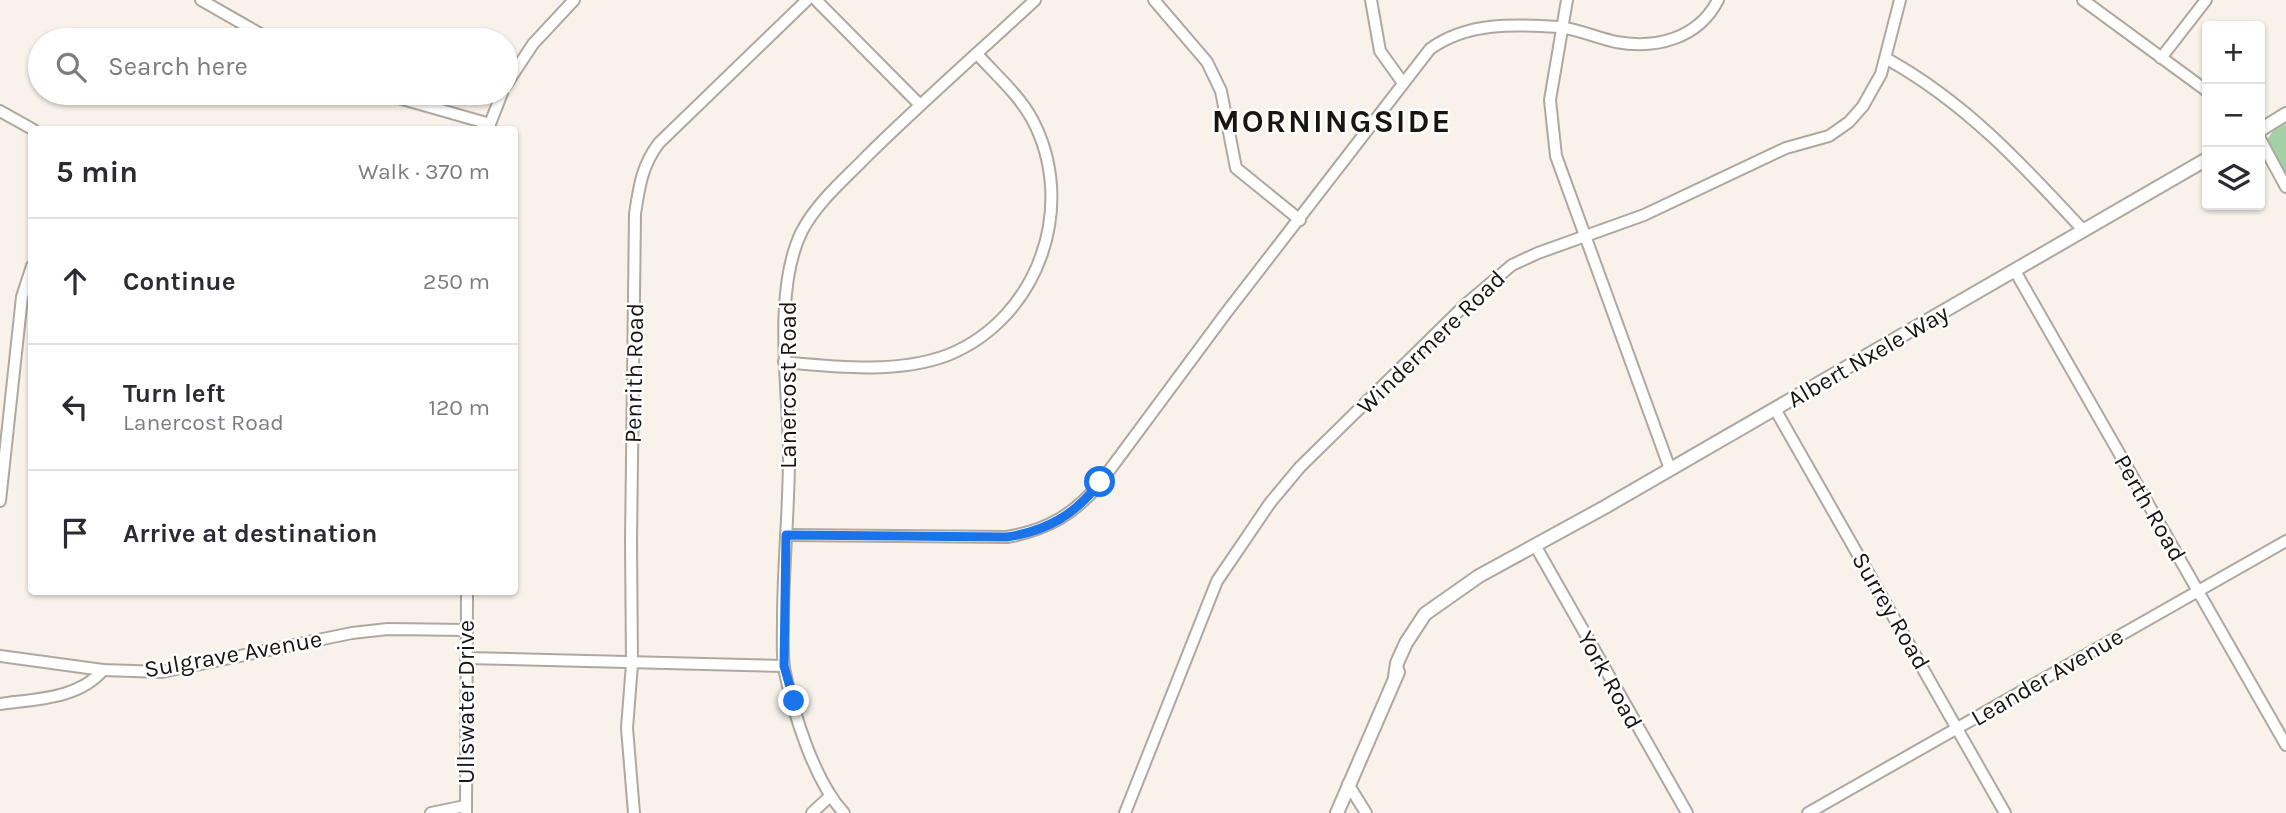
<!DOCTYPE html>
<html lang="en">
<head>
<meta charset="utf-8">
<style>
  body { margin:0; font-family:Karla,sans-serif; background:#f7f7f7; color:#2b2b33 }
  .controls { position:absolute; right:21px; top:21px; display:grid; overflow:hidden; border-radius:7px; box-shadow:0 2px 5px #0004 }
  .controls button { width:63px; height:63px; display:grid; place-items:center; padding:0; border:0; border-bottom:2px solid #e1e1e2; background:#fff; color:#2b2b33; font:35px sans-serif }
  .stop { position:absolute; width:21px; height:21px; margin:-16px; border:5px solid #1a73e8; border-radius:50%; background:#fff }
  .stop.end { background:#1a73e8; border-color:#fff; box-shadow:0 2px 7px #0008 }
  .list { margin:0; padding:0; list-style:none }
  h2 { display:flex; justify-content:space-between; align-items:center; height:91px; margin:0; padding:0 28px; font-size:30px }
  h2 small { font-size:23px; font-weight:400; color:#7c7c81 }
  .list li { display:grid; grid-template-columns:46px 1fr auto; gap:21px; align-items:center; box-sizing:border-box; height:126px; padding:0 28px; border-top:2px solid #e1e1e2 }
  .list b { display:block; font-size:26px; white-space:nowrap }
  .list p { margin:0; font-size:23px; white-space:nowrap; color:#7c7c81 }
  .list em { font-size:23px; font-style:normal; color:#7c7c81 }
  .icon { flex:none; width:38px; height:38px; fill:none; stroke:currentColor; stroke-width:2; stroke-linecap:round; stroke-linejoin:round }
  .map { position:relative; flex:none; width:2286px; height:813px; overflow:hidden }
  .search { position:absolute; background:#fff; box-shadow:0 2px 5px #0004; left:28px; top:28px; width:490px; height:77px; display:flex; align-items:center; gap:18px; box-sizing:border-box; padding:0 24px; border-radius:38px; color:#7c7c81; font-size:26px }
  .panel { position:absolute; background:#fff; box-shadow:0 2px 5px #0004; left:28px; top:126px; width:490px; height:469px; border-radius:7px }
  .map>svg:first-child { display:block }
</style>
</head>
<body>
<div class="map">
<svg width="2286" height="813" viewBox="0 0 2286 813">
  <rect width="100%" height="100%" fill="#f9f2eb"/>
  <polygon fill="#a3d0a5" points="2286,124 2286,177 2266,141 2273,131"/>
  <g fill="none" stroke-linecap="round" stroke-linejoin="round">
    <g stroke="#aea8a1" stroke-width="14">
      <g id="minor">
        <polyline points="201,0 271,40"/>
        <polyline points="816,0 920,105"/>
        <polyline points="1154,0 1207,62 1221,91 1236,168 1300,220"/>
        <polyline points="1371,0 1380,51 1403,83"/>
        <polyline points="1567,0 1550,100 1556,156 1670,469"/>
        <polyline points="2083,0 2207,91"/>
        <polyline points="2161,58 2206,0"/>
        <path d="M1887,59C1965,102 2023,165 2083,230"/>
        <polyline points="506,85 533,44 574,0"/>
        <polyline points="381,93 490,124"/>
        <polyline points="0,111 34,130"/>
        <polyline points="488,129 502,93"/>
        <polyline points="2260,139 2286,187"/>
        <polyline points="2015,271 2286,745"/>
        <path d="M784,362C836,367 898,374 948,355C1039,318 1078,205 1032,119C1019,95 996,75 977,54"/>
        <polyline points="1775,409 2005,813"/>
        <polyline points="0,501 22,297 32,266"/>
        <path d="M786,535L1007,537C1047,530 1075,514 1100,483L1226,313L1430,49C1467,22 1514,24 1559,27C1578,29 1597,38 1616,42C1656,49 1698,39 1718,0"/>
        <polyline points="1536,547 1687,813"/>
        <polyline points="0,656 103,670 162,672 352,633 388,629 467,630"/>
        <polyline points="466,658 784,666"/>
        <path d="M0,704C35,699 79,699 103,670"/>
        <polyline points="1348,784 1366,813"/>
        <polyline points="431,813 465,806"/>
        <polyline points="466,813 467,592"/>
        <path d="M634,813L627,728L632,664L631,542L635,214C639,187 642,165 659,143L807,0"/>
        <polyline points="812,813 829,797"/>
        <path d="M844,813C814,781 793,712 784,668C782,653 783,636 783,620C783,566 789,511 789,456C789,390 772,291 802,231C818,201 845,179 868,155C922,102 979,52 1035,0"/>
        <polyline points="1125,813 1217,581 1270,503 1300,467 1466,304 1512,265 1538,253 1644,215 1786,148 1829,136 1849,122 1863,106 1881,74 1900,0"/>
        <polyline points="1808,813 2286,541"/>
      </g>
    </g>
    <g stroke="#aea8a1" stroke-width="16">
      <g id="major">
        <polyline points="2260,130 2286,114"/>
        <polyline points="1395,677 1397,663 1406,643 1425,614 1479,576 1605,507 2207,159"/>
        <polyline points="1337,813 1398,672"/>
      </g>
    </g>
    <use href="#minor" stroke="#fff" stroke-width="10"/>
    <use href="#major" stroke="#fff" stroke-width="12"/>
  </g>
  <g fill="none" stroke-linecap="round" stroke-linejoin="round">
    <path stroke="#1a73e8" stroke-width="9" d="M794,701L784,666L786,535L1007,537C1047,531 1076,514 1100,482"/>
  </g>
  <g text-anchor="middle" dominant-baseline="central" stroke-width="5" stroke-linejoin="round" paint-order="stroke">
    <g font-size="24" fill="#181613" stroke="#fff">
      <text transform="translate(1431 342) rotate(-44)">Windermere Road</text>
      <text transform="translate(1868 356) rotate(-30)">Albert Nxele Way</text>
      <text transform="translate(634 373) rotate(-89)">Penrith Road</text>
      <text transform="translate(788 385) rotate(-90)">Lanercost Road</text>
      <text transform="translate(2150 508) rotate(60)">Perth Road</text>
      <text transform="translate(1891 611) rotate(60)">Surrey Road</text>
      <text transform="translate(233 654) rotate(-10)">Sulgrave Avenue</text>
      <text transform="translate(2047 677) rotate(-30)">Leander Avenue</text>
      <text transform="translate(1610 680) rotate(61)">York Road</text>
      <text transform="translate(466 702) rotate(-90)">Ullswater Drive</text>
    </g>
    <g font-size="32" font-weight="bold" letter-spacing="2" fill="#181613" stroke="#fff">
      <text x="1332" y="121">MORNINGSIDE</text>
    </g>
  </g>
</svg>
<div class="controls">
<button>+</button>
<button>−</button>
<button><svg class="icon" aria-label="layers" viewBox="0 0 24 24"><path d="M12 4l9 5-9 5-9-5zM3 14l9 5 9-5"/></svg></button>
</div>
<div class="stop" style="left:1100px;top:482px"></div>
<div class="stop end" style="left:794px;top:701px"></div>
<div class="search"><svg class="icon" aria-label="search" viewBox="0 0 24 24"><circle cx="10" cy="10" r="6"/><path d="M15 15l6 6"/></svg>Search here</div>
<section class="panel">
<h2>5 min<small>Walk · 370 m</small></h2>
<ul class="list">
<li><svg class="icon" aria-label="ahead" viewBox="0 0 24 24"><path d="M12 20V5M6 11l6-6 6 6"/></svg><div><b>Continue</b></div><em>250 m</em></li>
<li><svg class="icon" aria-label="left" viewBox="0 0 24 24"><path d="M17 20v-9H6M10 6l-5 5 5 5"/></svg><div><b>Turn left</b><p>Lanercost Road</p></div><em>120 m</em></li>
<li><svg class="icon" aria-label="arrive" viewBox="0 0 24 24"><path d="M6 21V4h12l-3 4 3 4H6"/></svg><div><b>Arrive at destination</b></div></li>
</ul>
</section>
</div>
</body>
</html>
